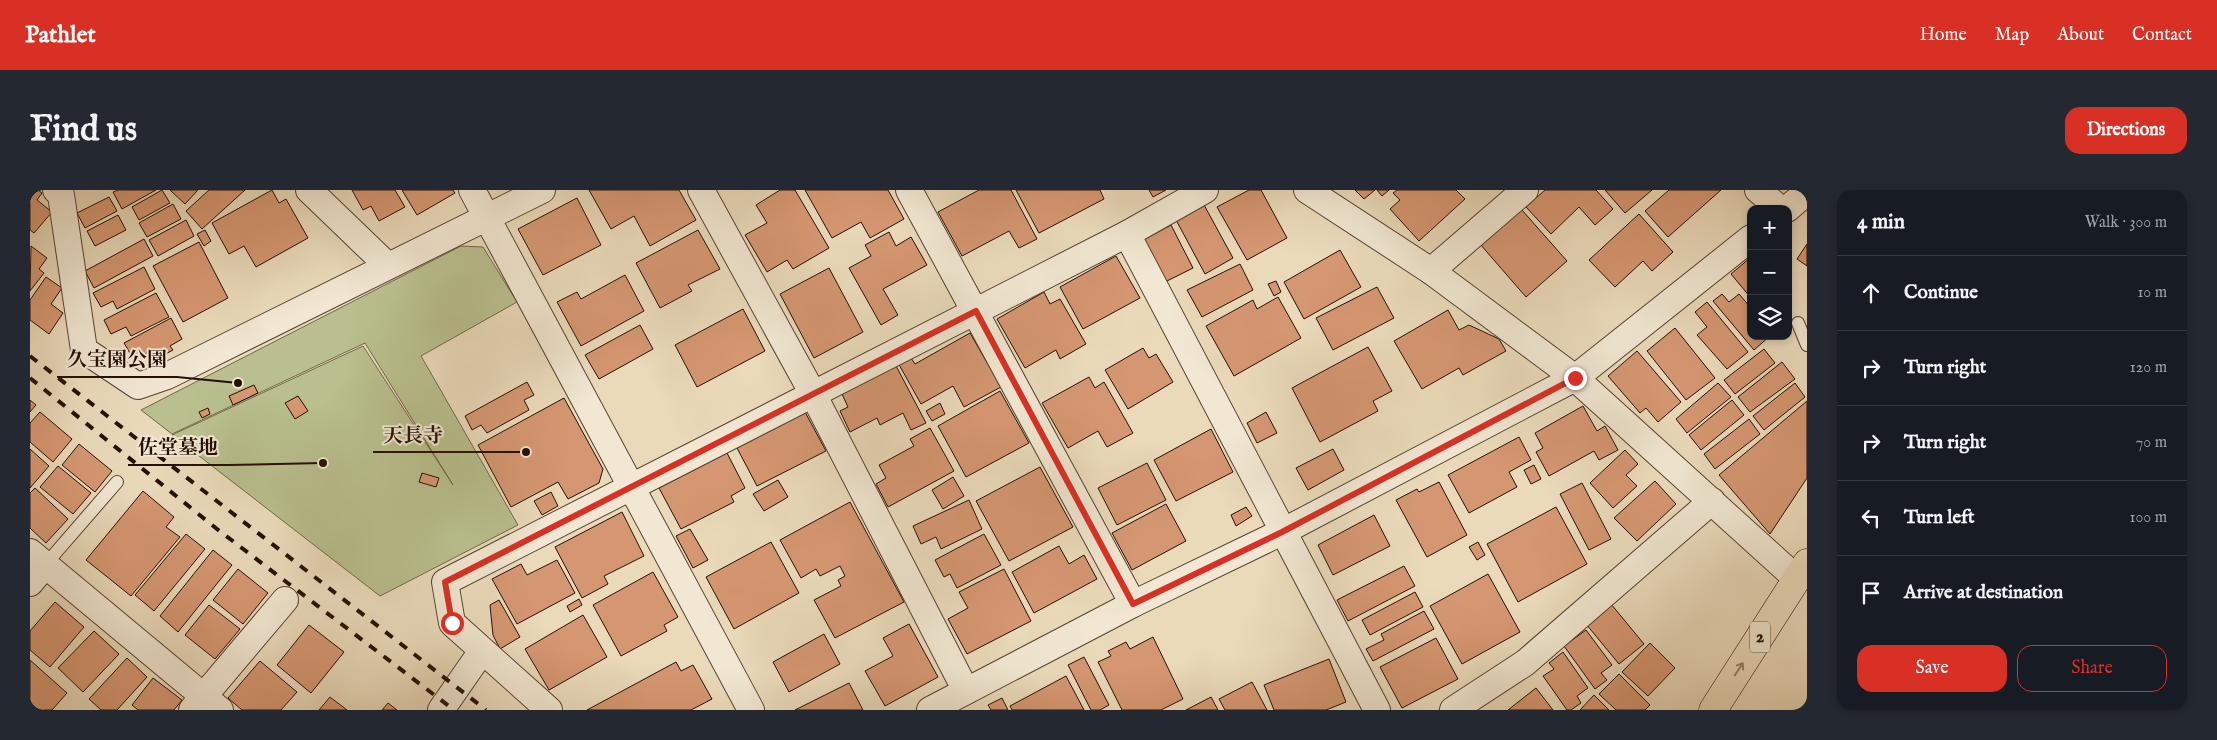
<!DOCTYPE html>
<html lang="en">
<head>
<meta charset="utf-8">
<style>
  body { margin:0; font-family:"IM FELL English","Noto Serif JP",serif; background:#242831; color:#f1f3f6 }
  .controls { position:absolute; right:15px; top:15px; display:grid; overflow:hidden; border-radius:10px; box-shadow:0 2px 8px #0003 }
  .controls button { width:45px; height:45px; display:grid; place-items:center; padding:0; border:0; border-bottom:1px solid #363941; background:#171b24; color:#f1f3f6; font:25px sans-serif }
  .stop { position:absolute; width:15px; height:15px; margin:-11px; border:4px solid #d93025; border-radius:50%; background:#fff }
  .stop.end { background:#d93025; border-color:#fff; box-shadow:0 1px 5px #0008 }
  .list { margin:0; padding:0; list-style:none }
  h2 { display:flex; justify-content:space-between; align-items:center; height:65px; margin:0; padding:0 20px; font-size:21px }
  h2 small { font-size:16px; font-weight:400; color:#9ea1a6 }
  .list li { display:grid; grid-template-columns:32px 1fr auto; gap:15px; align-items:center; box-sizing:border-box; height:75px; padding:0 20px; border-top:1px solid #363941 }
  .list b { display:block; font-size:19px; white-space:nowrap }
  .list em { font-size:16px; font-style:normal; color:#9ea1a6 }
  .actions { display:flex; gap:10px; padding:15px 20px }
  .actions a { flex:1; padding:11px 0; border:1px solid #d93025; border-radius:15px; text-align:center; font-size:18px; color:#d93025 }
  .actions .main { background:#d93025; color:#fff }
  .icon { flex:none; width:28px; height:28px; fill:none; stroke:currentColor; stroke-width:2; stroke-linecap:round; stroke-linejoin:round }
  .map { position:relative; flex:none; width:1777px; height:520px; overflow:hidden; border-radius:15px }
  header { display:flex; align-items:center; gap:30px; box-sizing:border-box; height:70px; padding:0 25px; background:#d93025; color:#fff }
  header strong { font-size:24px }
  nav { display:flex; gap:28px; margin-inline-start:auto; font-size:18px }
  .intro { display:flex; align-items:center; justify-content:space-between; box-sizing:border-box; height:120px; padding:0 30px }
  h1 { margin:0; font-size:35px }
  .button { padding:12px 22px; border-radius:15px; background:#d93025; color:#fff; font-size:18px; font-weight:700 }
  main { display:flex; gap:30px; padding:0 30px }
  aside { flex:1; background:#171b24; border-radius:15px; box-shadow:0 2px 8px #0003 }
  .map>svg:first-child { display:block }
</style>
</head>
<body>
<header>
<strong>Pathlet</strong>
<nav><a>Home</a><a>Map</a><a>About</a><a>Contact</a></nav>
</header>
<div class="intro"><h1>Find us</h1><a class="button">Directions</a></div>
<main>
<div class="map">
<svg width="1777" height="520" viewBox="0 0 1777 520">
  <rect width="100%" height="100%" fill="#eadaba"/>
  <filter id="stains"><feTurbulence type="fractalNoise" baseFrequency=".004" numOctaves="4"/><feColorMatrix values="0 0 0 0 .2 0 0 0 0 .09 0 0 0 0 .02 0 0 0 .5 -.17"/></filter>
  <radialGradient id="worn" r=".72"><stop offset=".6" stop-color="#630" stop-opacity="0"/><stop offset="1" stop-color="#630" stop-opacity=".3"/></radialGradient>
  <polygon fill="#b9bf8e" stroke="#706748" points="431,56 453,57 487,112 391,166 488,335 350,406 142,245 333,156 423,295 335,153 142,244 111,220"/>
  <g fill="#d59771" stroke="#260f03">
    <polygon points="0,0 8,0 12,3 7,10 22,22 4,43 0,40"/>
    <polygon points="88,0 126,0 92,19 83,2"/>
    <polygon points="132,0 140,13 109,30 102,17"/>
    <polygon points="140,0 168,0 155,14"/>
    <polygon points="179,0 215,0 172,39 156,21"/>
    <polygon points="242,0 249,13 256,9 278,48 226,77 214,56 199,64 182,33"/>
    <polygon points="322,0 365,0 375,17 349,31 341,16 333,20"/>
    <polygon points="372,0 423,0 425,3 387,25"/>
    <polygon points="559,0 649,0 666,30 620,56 604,26 581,39"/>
    <polygon points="750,0 765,0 799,58 763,79 757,70 737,82 715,45 737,33 726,15"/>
    <polygon points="775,0 858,0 874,29 840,48 831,32 802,48"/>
    <polygon points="949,0 981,0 1007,49 989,58 979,41 932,66 908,22"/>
    <polygon points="986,0 1070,0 1074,9 1009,43"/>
    <polygon points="1119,0 1136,0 1123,7"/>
    <polygon points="1219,0 1231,0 1257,48 1217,70 1187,17"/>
    <polygon points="1325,0 1345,0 1334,9"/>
    <polygon points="1347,0 1359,0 1352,6"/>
    <polygon points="1367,0 1426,0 1435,9 1389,51 1360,19 1370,10 1363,3"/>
    <polygon points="1515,0 1566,0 1583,19 1565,35 1549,17 1521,44 1496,17"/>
    <polygon points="1575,0 1622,0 1595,23"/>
    <polygon points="1639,0 1691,0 1638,47 1615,21"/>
    <polygon points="79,7 87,21 55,38 47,23"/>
    <polygon points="547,8 571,55 513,85 488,39"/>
    <polygon points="1173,13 1203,68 1175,84 1145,28"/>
    <polygon points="143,14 151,29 117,47 109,33"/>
    <polygon points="1491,19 1537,71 1496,107 1450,54"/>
    <polygon points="1609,24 1643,62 1622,81 1613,71 1585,97 1559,70"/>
    <polygon points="88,25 96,40 65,56 57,41"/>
    <polygon points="156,30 164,46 128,66 119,50"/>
    <polygon points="1141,35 1163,78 1135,92 1113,50"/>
    <polygon points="175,40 181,51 174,56 167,44"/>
    <polygon points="668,40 690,79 658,95 662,101 630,118 606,73"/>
    <polygon points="859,42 866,56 881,47 897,75 853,99 868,125 851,135 819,78 841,66 835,55"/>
    <polygon points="114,49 123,66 64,98 55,81"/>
    <polygon points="169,52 198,108 153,132 123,76"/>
    <polygon points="1777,54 1777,76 1767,69"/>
    <polygon points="1,56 17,68 9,79 14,83 0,101"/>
    <polygon points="1310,60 1331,97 1274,129 1254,92"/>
    <polygon points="1086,66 1110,108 1053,139 1030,97"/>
    <polygon points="1721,67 1721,108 1701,84"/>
    <polygon points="1210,74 1223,100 1172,127 1157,100"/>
    <polygon points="114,77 125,99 87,119 83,111 71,117 63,103"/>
    <polygon points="799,78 833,142 784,168 750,104"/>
    <polygon points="595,85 614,121 551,156 527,112 547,102 551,109"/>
    <polygon points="16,87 32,98 21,114 33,123 19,144 0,130 0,110"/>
    <polygon points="1246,91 1251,102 1244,106 1238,94"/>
    <polygon points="1347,97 1364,128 1303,160 1286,128"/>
    <polygon points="1014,102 1020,114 1030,109 1056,154 1030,169 1026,160 995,178 967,129"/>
    <polygon points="126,103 139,127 101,146 96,137 81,144 74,130"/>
    <polygon points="1692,104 1699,112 1709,104 1721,118 1721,146 1740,146 1724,160 1683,111"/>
    <polygon points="1248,107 1271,148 1204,186 1176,136 1223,110 1227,119"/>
    <polygon points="1677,112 1718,162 1697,179 1667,145 1677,137 1665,122"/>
    <polygon points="713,119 735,161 667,197 645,155"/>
    <polygon points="1418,120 1429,140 1439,135 1469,149 1476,161 1433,185 1429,178 1392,199 1364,151"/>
    <polygon points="141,128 152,149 140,156 143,160 126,169 122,160 104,170 94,153"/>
    <polygon points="610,135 623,159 569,189 555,165"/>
    <polygon points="1645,138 1685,188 1656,210 1617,161"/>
    <polygon points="940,143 971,197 934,217 923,196 891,214 867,171 879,165 885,174"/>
    <polygon points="1338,157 1362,201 1343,211 1348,221 1290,252 1262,198"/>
    <polygon points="1113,158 1119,168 1126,164 1143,192 1098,219 1075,180"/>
    <polygon points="1734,159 1745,173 1705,204 1694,190"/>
    <polygon points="1607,161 1651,212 1628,232 1616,218 1610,223 1578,186"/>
    <polygon points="864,172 896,233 881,240 873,223 850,235 847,228 820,242 810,221 818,217 812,204"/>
    <polygon points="1752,172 1765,189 1720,222 1708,207"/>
    <polygon points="1059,187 1065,198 1074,192 1103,243 1077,257 1068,241 1038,258 1012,213"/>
    <polygon points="497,192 504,205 494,210 499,220 457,243 451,235 442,240 435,226"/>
    <polygon points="1688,193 1701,207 1657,243 1646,229"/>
    <polygon points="1765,193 1775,207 1734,240 1723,226"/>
    <polygon points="224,195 228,203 203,215 199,206"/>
    <polygon points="970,201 999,253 936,287 908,236"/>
    <polygon points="268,206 278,221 265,229 255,213"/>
    <polygon points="534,208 573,279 569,293 538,309 528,292 481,317 448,255"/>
    <polygon points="0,210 6,215 0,222"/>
    <polygon points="1702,210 1714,225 1671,260 1659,245"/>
    <polygon points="1777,211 1777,288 1740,344 1689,285"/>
    <polygon points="910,213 915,224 902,231 896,221"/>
    <polygon points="1553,216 1567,241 1575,236 1588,260 1569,270 1564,261 1519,286 1506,262 1513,258 1505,243"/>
    <polygon points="178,218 180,224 172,228 169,222"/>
    <polygon points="10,222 42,249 23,272 0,252 0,233"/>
    <polygon points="775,222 796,261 727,296 707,258"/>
    <polygon points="1236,222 1247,243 1227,253 1217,233"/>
    <polygon points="1719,229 1730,244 1685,279 1674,264"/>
    <polygon points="900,238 924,281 858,317 846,294 856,288 849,275 884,256 880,249"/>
    <polygon points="1181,239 1203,282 1146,311 1124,270"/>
    <polygon points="1489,247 1501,270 1479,282 1487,297 1439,323 1418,285"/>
    <polygon points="49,254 82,281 65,302 32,275"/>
    <polygon points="0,259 19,276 0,298"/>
    <polygon points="1303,259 1314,280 1278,300 1266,278"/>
    <polygon points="1595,260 1608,274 1596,285 1607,296 1583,318 1560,293"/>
    <polygon points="697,263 715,298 701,306 704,312 651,339 629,298"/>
    <polygon points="1117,273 1136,310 1087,335 1068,298"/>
    <polygon points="1504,275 1511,289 1501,294 1494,280"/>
    <polygon points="28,276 61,303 43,324 10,297"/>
    <polygon points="1010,277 1043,337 979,371 946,311"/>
    <polygon points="392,283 409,288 406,297 389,292"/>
    <polygon points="923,287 934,306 913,319 902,300"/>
    <polygon points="748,290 758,307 734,321 723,304"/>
    <polygon points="1625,291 1646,314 1607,351 1584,328"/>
    <polygon points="1409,292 1437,345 1397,367 1366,310 1387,299 1389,302"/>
    <polygon points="1552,293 1581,349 1559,360 1530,304"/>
    <polygon points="5,298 38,329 16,353 0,338 0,303"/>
    <polygon points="113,301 144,327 136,337 150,347 101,406 56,370"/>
    <polygon points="521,302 528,316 512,325 504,311"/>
    <polygon points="939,310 952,339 911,359 906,347 891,354 883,336"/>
    <polygon points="820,312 874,412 805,448 784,410 811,396 808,390 815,386 810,376 790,386 786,379 771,388 750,350"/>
    <polygon points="1136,314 1156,351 1102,380 1082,343"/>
    <polygon points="1216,317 1222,326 1206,336 1201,325"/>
    <polygon points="1526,317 1557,374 1488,412 1457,354"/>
    <polygon points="592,322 614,366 574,386 578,394 552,408 525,357"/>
    <polygon points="1344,325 1360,356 1303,385 1288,355"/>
    <polygon points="660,339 678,370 663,378 646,346"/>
    <polygon points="156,344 175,359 124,421 105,405"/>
    <polygon points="954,344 971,375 927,398 920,384 914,387 905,370"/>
    <polygon points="741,352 769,403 704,439 676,387"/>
    <polygon points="1448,352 1455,365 1447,370 1439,357"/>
    <polygon points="1029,356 1039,374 1054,365 1067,389 1004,423 982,382"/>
    <polygon points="183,360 202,375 148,442 130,426"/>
    <polygon points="527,370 545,403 487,434 462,389 491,374 497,385"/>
    <polygon points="1374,376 1385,396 1318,431 1307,410"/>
    <polygon points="208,379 238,403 213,434 183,410"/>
    <polygon points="974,379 1001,431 937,464 918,429 938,418 929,402"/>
    <polygon points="623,382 648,427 634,435 637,441 591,466 563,415"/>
    <polygon points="1458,384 1490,442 1432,474 1400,416"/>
    <polygon points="1385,402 1393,417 1340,445 1332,430"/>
    <polygon points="549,409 552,415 540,422 537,416"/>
    <polygon points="469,410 490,447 470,459 463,445 460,415"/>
    <polygon points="25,412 54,437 20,477 0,460 0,441"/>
    <polygon points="1581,414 1614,454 1589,474 1556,434"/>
    <polygon points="179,415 210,439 185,469 155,445"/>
    <polygon points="1394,421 1404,439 1343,471 1336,459 1354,450 1351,444"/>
    <polygon points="553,425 577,467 519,500 495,459"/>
    <polygon points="879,434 908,487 855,516 835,481 863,466 853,448"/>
    <polygon points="279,435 314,462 281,503 247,475"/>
    <polygon points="1556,440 1582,475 1571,483 1577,490 1565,499 1534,456"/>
    <polygon points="64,441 89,464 53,502 28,478"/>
    <polygon points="794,444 810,474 759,502 743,472"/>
    <polygon points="1123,447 1153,509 1131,520 1092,520 1068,472 1081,466 1078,461 1096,452 1100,459"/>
    <polygon points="1406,448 1428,489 1372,518 1350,477"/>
    <polygon points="1620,453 1645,478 1618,506 1592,482"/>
    <polygon points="1533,462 1558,498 1547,506 1551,513 1541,520 1537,520 1513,486 1524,479 1519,473"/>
    <polygon points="1054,467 1079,515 1070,520 1061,520 1038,475"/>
    <polygon points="97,468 117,487 87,520 71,520 59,509"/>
    <polygon points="1299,469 1316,512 1296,520 1244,520 1234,495"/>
    <polygon points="0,470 37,503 22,520 0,520"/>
    <polygon points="230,471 267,502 251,520 212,520 198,508"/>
    <polygon points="646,472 651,481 663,475 682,509 661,520 557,520"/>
    <polygon points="1589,484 1620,515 1615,520 1586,520 1569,504"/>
    <polygon points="1036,486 1054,520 982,520 980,516"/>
    <polygon points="123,488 152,510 144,520 108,520 102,515"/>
    <polygon points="1222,492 1237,520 1195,520 1189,509"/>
    <polygon points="819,493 833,520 765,520"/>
    <polygon points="1506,498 1523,520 1478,520"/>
    <polygon points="1564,505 1579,520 1550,520"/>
    <polygon points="300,507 317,520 289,520"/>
    <polygon points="1181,507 1188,520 1156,520"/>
    <polygon points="972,508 978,520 961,520 958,515"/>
    <polygon points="358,513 367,520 352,520"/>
  </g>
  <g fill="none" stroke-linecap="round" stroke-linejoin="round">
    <g stroke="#574231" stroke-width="14">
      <g id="lane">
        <polyline points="1768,133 1777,155"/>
        <polyline points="15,375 87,292"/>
      </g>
    </g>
    <g stroke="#574231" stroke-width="28">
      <g id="street">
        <polyline points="26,0 31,5 54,160 108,196 137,186 512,0"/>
        <polyline points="279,0 357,75"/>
        <polyline points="442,0 721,520"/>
        <polyline points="671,0 783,204 936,501"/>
        <polyline points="879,0 1103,414"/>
        <polyline points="1277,0 1401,81 1545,188 1767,389"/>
        <polyline points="1728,0 1750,19"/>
        <polyline points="1757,19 1777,2"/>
        <polyline points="1097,44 1347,520"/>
        <polyline points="1401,81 1495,0"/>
        <polyline points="0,362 190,520"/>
        <polyline points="0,393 15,375"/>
        <polyline points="162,520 255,410"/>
        <polyline points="411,520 452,461"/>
        <polyline points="519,520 422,433 415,392 1097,44 1175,0"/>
        <polyline points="900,520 1103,414 1252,342 1545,188 1721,48"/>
        <polyline points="1423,520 1495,473 1682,311"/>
      </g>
    </g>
    <g stroke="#260f03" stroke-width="29">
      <polyline id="primary" points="1683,520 1777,373"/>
    </g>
    <use href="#lane" stroke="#f1e7d2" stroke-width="12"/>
    <use href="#street" stroke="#f1e7d2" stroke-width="26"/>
    <use href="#primary" stroke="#eadaba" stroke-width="28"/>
    <g stroke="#260f03" stroke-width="4" stroke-dasharray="9 9" stroke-linecap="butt">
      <polyline points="0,166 456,520"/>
      <polyline points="0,188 187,339 424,520"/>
    </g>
  </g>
  <defs><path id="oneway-shaft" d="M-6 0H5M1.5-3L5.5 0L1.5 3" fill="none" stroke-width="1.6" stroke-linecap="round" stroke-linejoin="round" transform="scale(1.25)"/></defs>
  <use stroke="#927f68" href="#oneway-shaft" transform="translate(1709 479) rotate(-57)"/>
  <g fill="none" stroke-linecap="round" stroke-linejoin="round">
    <polyline stroke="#d93025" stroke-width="6" points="422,433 415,392 946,121 1103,414 1252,342 1545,188"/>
  </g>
  <g text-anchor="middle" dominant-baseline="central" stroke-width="4" stroke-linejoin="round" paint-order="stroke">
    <rect fill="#f1e7d2" stroke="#635041" stroke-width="1" x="1720" y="431.5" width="20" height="31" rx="4"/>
    <g font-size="18" font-weight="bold" fill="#260f03">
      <text x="1730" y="447">2</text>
    </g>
  </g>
  <path fill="none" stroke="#260f03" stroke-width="2" d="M208 193L147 187H27M496 262L423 262H343M293 273L198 275H98"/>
  <g fill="#260f03" stroke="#f1e7d2" stroke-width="2">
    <circle cx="208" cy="193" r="5"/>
    <circle cx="496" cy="262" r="5"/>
    <circle cx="293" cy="273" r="5"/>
  </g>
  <g font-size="20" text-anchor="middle" font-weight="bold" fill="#260f03" stroke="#f1e7d2" stroke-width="4" stroke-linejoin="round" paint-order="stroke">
    <text x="87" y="176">久宝園公園</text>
    <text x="383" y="252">天長寺</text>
    <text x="148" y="264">佐堂墓地</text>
  </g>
  <rect width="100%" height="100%" filter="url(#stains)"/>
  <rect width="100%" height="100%" fill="url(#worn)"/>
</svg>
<div class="controls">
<button>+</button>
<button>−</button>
<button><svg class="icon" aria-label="layers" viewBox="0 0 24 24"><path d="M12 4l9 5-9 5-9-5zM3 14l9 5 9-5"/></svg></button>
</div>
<div class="stop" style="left:422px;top:433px"></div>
<div class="stop end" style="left:1545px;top:188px"></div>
</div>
<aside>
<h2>4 min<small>Walk · 300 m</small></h2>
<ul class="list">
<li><svg class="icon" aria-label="ahead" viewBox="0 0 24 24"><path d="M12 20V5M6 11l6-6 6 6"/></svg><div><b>Continue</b></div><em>10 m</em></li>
<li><svg class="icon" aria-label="right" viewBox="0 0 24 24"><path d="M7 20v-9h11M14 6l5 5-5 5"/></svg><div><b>Turn right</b></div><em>120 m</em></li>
<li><svg class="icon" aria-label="right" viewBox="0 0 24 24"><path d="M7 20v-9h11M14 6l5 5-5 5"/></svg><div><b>Turn right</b></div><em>70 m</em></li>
<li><svg class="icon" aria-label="left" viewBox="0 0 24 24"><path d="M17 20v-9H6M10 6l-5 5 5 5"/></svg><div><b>Turn left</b></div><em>100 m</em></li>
<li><svg class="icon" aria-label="arrive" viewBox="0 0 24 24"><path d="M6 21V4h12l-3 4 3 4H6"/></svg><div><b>Arrive at destination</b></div></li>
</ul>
<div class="actions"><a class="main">Save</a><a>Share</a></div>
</aside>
</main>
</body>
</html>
